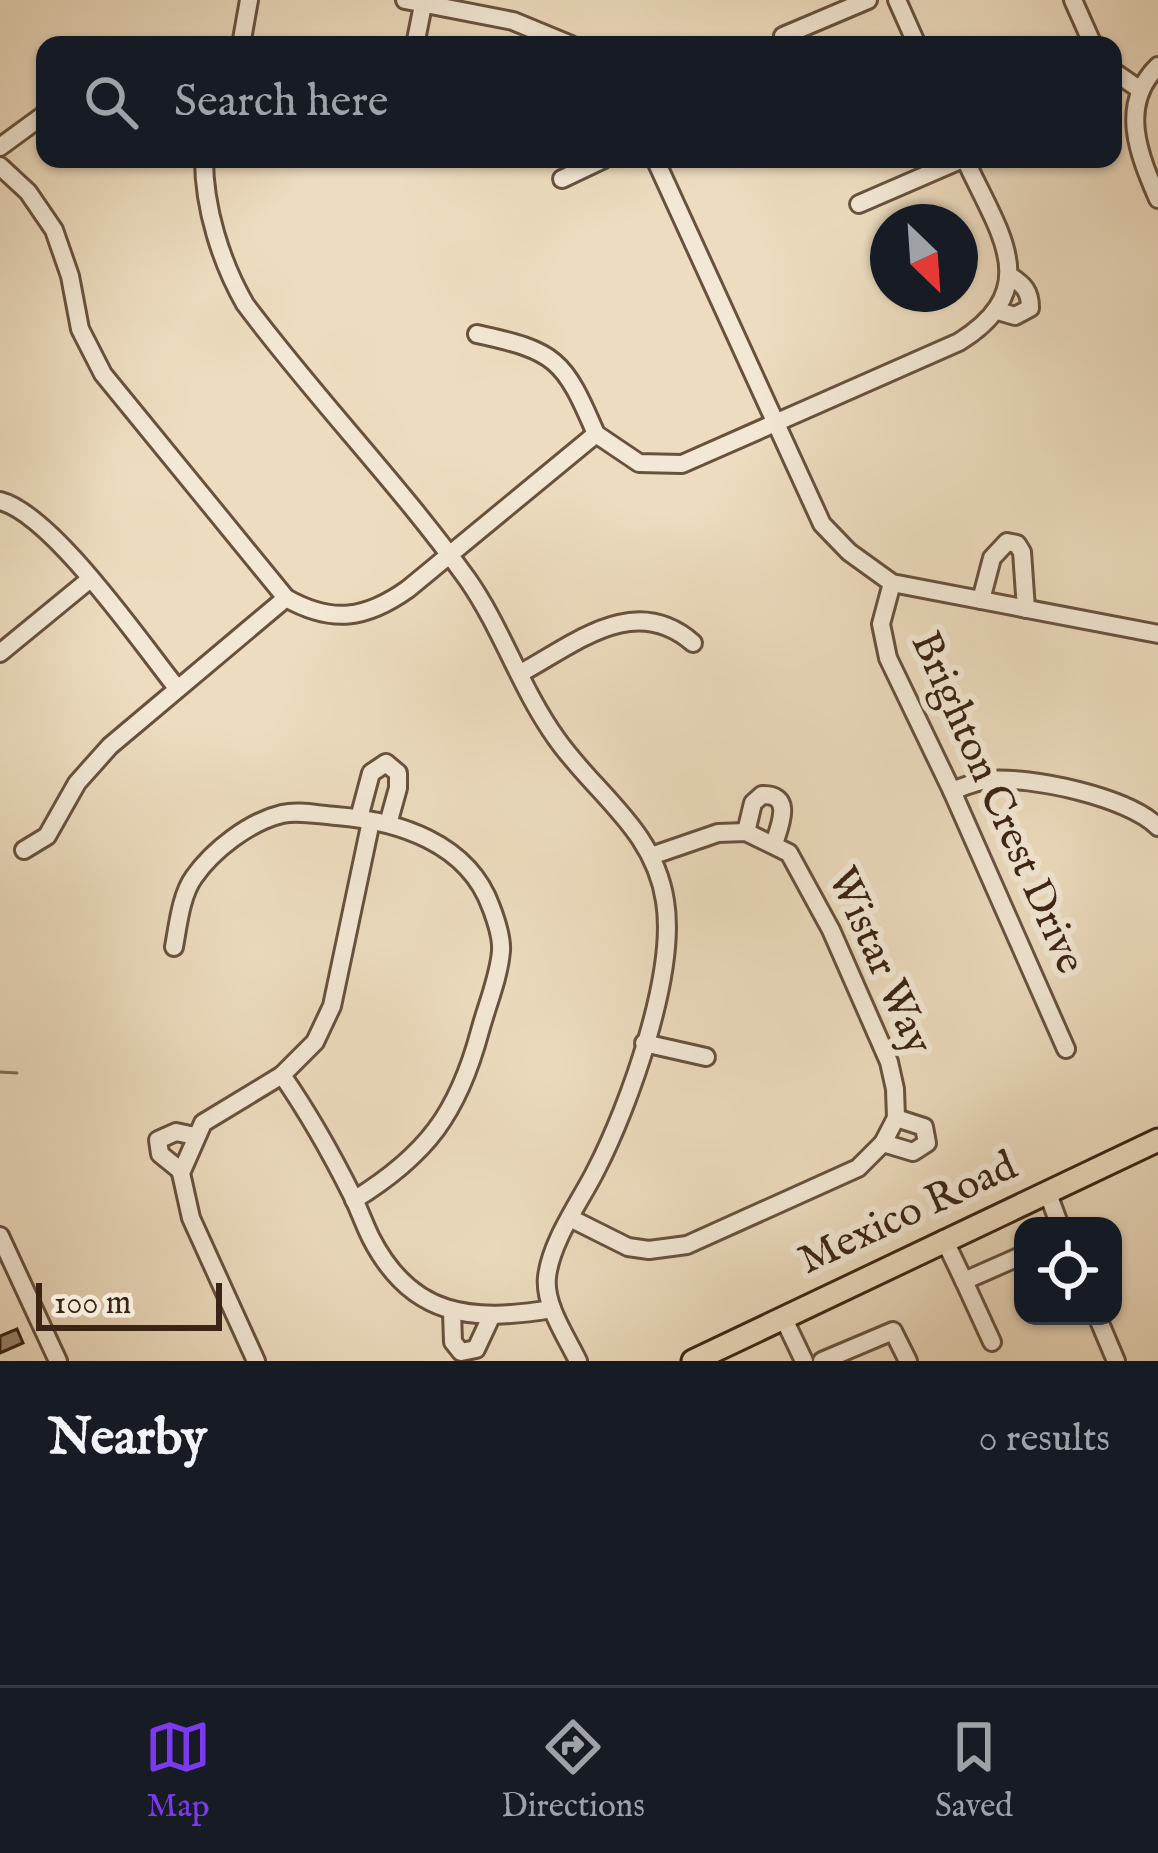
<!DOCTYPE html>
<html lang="en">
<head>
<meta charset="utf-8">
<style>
  body { margin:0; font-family:"IM FELL English",serif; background:#242831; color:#f1f3f6 }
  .controls { position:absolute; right:36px; bottom:36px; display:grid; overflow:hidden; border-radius:24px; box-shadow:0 3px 9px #0004 }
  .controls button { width:108px; height:108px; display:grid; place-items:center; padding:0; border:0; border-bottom:3px solid #363941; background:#171b24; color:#f1f3f6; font:60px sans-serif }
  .compass { position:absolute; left:870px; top:204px; width:108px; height:108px; border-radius:50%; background:#171b24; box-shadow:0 3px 9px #0004; rotate:155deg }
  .scale { position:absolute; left:36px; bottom:30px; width:186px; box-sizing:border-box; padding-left:12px; border:6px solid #3b2413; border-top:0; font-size:33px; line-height:42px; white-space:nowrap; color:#3b2413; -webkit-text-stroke:9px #f3e8d5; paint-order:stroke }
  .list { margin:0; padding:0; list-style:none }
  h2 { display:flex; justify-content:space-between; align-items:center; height:156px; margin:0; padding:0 48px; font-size:51px }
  h2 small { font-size:39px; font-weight:400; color:#9ea1a6 }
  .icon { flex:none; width:66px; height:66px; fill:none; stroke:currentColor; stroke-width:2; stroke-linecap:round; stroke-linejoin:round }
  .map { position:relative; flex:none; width:1158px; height:1361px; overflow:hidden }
  .search { position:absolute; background:#171b24; box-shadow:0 3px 9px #0004; left:36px; right:36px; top:36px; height:132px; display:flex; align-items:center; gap:30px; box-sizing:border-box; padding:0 42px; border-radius:24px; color:#9ea1a6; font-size:45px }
  .sheet { height:324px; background:#171b24 }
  nav { display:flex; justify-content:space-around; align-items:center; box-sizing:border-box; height:168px; border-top:3px solid #363941; background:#171b24; font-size:33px; color:#9ea1a6 }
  nav a { display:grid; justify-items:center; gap:6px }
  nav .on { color:#7c3aed }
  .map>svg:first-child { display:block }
</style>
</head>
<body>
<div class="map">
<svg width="1158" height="1361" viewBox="0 0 1158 1361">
  <rect width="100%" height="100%" fill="#eddcbf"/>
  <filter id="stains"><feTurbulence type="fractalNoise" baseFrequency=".00167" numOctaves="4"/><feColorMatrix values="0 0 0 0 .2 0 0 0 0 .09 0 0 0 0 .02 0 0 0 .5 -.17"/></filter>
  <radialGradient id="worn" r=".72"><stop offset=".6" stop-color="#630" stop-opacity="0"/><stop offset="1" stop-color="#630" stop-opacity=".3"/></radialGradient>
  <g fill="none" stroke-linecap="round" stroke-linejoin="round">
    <polyline stroke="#816d57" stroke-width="3" points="0,1072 17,1073"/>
  </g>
  <polygon fill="#98846c" stroke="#3b2413" stroke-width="3" points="17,1329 23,1343 0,1353 0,1336"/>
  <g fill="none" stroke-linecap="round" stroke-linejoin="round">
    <g stroke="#68523e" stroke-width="22">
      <g id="minor">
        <polyline points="405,0 513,21 571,45"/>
        <polyline points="897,0 917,45"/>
        <polyline points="1073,0 1093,45"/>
        <polyline points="783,36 868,0"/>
        <polyline points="241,45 249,0"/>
        <polyline points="415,45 423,5"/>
        <path d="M1158,66C1118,105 1139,155 1158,199"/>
        <polyline points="1113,71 1139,89"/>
        <polyline points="0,147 45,114"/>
        <path d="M204,159C204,208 221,262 245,304C316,399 399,484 468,580C502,629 521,689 556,738C595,794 654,829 665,901C677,973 629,1106 596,1170C580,1202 551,1241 547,1277C544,1305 566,1336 578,1361"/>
        <polyline points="655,159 822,524 849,552 892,583 1158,634"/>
        <path d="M0,166L28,192L54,230L70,276L80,329L103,374L286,598C332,624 366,619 408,589L596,434L639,463L682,464L959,342C1046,288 998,232 965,159"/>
        <polyline points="562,179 604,159"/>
        <polyline points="859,204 963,159"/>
        <path d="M998,311L1015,316L1030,308C1030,291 1024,285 1010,276"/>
        <path d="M477,334C556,351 564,359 596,434"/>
        <path d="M0,501C52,514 141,643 177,688"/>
        <polyline points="892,583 881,624 888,658 952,791 1066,1049"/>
        <polyline points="981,600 992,558 1007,542 1017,544 1022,552 1026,609"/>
        <polyline points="0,653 89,580"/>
        <path d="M521,673C576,643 635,592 693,643"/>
        <path d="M952,791C963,787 976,781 988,780C1031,776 1128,797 1158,827"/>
        <polyline points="359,818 371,773 386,763 398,773 398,788 388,824"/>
        <path d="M746,832L753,803L762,795C794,794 780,825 774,844"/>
        <polyline points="24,850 47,836 77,783 110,746 286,598"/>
        <path d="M174,947C178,925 181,895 194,877C213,850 249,822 282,814C299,810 319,815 336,816C399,821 468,843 491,907C496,920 502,937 501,951C499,977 487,1005 480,1031C458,1113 427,1155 354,1200"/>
        <polyline points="644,1043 706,1057"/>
        <path d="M282,1075C309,1114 331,1153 352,1195C359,1209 364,1224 371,1238C412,1318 472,1322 552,1309"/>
        <polyline points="883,1143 913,1152 927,1143 924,1127 896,1118"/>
        <polyline points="181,1171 160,1154 158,1140 176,1132 195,1136"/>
        <polyline points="1047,1191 1060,1226"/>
        <polyline points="572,1219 628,1247 649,1250 687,1245 858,1168 883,1143 896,1118 895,1089 889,1062 831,930 789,853 746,832 718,833 651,856"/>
        <polyline points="0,1236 58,1361"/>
        <polyline points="944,1239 964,1281 1023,1255"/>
        <polyline points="964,1281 992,1342"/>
        <polyline points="452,1312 453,1342 461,1352 476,1349 491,1317"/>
        <polyline points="1097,1316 1116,1361"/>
        <polyline points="783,1317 804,1361"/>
        <polyline points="256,1361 191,1218 181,1173 203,1123 282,1075 315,1042 332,1006 371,821"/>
        <polyline points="822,1361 893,1331 908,1361"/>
      </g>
    </g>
    <g stroke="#3b2413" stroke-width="27">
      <polyline id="major" points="693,1361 1158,1140"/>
    </g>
    <use href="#minor" stroke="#f3e8d5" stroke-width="16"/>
    <use href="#major" stroke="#eddcbf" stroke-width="21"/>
  </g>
  <g text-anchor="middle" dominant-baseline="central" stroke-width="12" stroke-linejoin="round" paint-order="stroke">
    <g font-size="42" fill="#3b2413" stroke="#f3e8d5">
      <text transform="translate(997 803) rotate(66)">Brighton Crest Drive</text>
      <text transform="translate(879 961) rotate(66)">Wistar Way</text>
      <text transform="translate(908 1214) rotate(-25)">Mexico Road</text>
    </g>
  </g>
  <rect width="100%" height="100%" filter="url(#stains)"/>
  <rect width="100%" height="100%" fill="url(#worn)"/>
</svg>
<div class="controls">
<button><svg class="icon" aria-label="locate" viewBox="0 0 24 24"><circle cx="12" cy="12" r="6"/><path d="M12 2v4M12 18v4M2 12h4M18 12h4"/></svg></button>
</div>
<svg class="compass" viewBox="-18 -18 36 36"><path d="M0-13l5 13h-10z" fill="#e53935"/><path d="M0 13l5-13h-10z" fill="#9ea1a6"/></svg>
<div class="scale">100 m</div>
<div class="search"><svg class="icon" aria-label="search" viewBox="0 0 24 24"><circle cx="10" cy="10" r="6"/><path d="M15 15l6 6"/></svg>Search here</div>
</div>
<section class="sheet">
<h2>Nearby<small>0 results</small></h2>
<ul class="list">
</ul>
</section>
<nav>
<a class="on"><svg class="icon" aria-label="map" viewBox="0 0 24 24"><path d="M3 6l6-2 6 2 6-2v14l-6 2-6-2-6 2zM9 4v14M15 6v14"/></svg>Map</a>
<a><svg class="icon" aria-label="directions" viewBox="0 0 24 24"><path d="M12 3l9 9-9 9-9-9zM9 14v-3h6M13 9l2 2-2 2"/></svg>Directions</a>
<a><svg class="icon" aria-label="saved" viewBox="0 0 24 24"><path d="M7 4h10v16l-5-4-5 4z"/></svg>Saved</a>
</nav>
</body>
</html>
